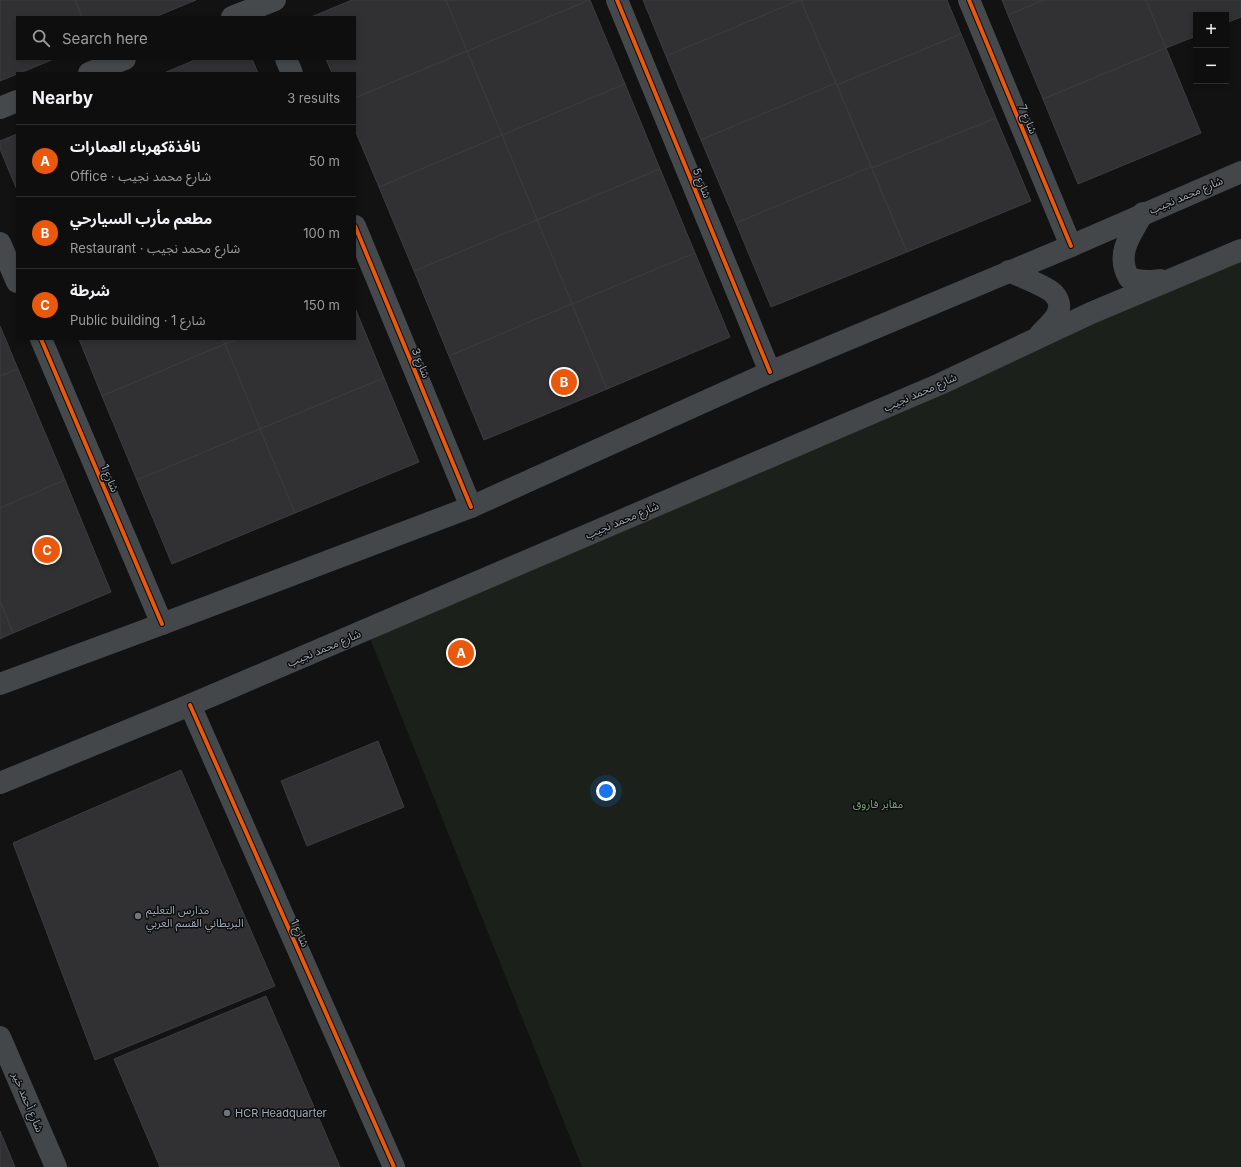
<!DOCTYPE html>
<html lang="en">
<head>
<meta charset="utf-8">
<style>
  body { margin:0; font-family:Inter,"Noto Sans Arabic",sans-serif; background:#171717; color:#f1f3f6 }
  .controls { position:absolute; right:12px; top:12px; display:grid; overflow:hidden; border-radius:0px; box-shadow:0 2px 6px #0003 }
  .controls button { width:36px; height:36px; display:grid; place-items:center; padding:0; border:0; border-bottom:1px solid #2e2e2e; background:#0e0e0e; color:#f1f3f6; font:20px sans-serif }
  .you { position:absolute; left:606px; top:791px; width:14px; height:14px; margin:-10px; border:3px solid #fff; border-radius:50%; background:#1a73e8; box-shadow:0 0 0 6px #1a73e833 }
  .badge { display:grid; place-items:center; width:26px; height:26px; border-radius:50%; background:#ea580c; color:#fff; font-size:13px; font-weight:700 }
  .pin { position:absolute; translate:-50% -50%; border:2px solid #fff; box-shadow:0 1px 4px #0006 }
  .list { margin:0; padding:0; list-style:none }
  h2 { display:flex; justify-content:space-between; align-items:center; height:52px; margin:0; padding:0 16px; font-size:17px }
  h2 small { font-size:13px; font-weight:400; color:#9b9c9e }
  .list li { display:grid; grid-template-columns:26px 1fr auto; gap:12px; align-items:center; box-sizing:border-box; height:72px; padding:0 16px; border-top:1px solid #2e2e2e }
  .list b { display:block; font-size:15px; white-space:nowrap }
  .list p { margin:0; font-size:13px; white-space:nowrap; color:#9b9c9e }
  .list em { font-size:13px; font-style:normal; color:#9b9c9e }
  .icon { flex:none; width:22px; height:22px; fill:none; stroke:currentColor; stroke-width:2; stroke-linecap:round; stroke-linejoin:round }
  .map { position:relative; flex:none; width:1241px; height:1167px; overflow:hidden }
  .search { position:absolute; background:#0e0e0e; box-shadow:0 2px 6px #0003; left:16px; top:16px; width:340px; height:44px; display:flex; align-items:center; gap:10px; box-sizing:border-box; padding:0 14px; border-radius:0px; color:#9b9c9e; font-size:15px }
  .panel { position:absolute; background:#0e0e0e; box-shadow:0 2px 6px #0003; left:16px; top:72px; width:340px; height:268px; border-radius:0px }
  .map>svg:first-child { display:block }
</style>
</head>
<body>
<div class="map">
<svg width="1241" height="1167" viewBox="0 0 1241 1167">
  <rect width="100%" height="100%" fill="#121212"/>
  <polygon fill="#1b211a" points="1241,250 1241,1167 582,1167 367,631"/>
  <g fill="#313133" stroke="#3a3d3e">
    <polygon points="0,0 75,0 82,17 17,17 17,59 54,59 20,73 17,73 17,74 0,81"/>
    <polygon points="75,0 196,0 155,17 82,17"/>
    <polygon points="352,0 446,0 467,51 355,98 355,73 332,73 326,59 355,59 355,17 311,17"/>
    <polygon points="446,0 589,0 467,51"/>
    <polygon points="589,0 590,0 625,84 502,135 467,51"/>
    <polygon points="643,0 800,0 666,56"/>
    <polygon points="800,0 801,0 836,83 701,140 666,56"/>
    <polygon points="804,0 947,0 961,34 837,85 801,1"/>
    <polygon points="1002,0 1044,0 1008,15"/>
    <polygon points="1044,0 1146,0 1166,48 1043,99 1008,15"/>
    <polygon points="1146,0 1241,0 1241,17 1226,23 1226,15 1196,15 1196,36 1166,48"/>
    <polygon points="961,34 996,118 872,168 837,85"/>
    <polygon points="1166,48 1201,133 1078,184 1043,99"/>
    <polygon points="467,51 502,135 379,187 355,130 355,98"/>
    <polygon points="197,59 252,59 258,73 164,73"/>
    <polygon points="836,83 871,167 736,223 701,140"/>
    <polygon points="625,84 660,169 537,220 502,135"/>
    <polygon points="996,118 1031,201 907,252 872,168"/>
    <polygon points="17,134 17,190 0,149 0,141"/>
    <polygon points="502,135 537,220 414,271 379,187"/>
    <polygon points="871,167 907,252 771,307 736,223"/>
    <polygon points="660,169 695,253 572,304 537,220"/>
    <polygon points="537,220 572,304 449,356 414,271"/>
    <polygon points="695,253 730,337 607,389 572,304"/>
    <polygon points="572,304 607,389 484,440 449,356"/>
    <polygon points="355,308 384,378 260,429 225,344 238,339 355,339"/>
    <polygon points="0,326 18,369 0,376"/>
    <polygon points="79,339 223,339 225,344 102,396"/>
    <polygon points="223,339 238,339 225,344"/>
    <polygon points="225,344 260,429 137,480 102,396"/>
    <polygon points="18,369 65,480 0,508 0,376"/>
    <polygon points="384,378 419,462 295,513 260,429"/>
    <polygon points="260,429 295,513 172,564 137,480"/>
    <polygon points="65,480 111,592 13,633 0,601 0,508"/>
    <polygon points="0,601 13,633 0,639"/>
    <polygon points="378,741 404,807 307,846 281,781"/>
    <polygon points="181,770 275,986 95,1060 13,843"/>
    <polygon points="266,996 340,1167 160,1167 114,1059"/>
    <polygon points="0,1131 15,1167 0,1167"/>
  </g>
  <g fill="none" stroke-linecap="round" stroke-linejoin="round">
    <g stroke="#46494b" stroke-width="22">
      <polyline points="617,0 770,372"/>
      <polyline points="969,0 1071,246"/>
      <polyline points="232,17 275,0"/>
      <polyline points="286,59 292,73"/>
      <polyline points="89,73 125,59"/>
      <polyline points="0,108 17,101"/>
      <polyline points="355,226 471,507"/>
    </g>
    <g stroke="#46494b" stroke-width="22">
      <polyline points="0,243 17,282"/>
      <polyline points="41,339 162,624"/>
      <polyline points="190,705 394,1167"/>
    </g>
    <g stroke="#444749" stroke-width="22">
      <path d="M1143,213C1131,234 1115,254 1129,278C1140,281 1149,282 1160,280"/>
      <path d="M1009,271C1019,276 1048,287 1054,294C1057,297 1060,303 1059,308C1058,318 1047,327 1041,333"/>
      <polyline points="0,684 162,624 471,507 770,372 1071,246 1241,172"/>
      <polyline points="0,783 190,705 940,384 1091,313 1241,250"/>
      <polyline points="0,1037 56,1167"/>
    </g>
    <g stroke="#0c0d0e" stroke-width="6">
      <g id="cycleway">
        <polyline points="617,0 770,372"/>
        <polyline points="969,0 1071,246"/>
        <polyline points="355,226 471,507"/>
        <polyline points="41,339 162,624"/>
        <polyline points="190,705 394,1167"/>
      </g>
    </g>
    <use href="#cycleway" stroke="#e8590c" stroke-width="4"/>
  </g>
  <g fill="#70757b" stroke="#0c0d0e" stroke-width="1.5">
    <circle cx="138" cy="916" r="4"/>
    <circle cx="227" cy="1113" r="4"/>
  </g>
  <g text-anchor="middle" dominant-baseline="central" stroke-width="3" stroke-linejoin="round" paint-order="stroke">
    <g font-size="11" fill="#a2abb4" stroke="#0c0d0e">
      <text transform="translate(1028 119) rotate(67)">شارع 7</text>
      <text transform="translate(702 183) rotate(68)">شارع 5</text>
      <text transform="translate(1186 195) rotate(-23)">شارع محمد نجيب</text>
      <text transform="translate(421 363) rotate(68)">شارع 3</text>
      <text transform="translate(920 392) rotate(-24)">شارع محمد نجيب</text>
      <text transform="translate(110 478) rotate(67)">شارع 1</text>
      <text transform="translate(622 520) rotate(-23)">شارع محمد نجيب</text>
      <text transform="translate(324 648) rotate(-23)">شارع محمد نجيب</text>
      <text transform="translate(300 933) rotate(66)">شارع 1</text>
      <text transform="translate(28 1102) rotate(67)">شارع أحمد خير</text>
    </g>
    <g font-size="11" fill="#7ca178" stroke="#0c0d0e">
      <text x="878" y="804">مقابر فاروق</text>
    </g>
    <g font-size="11" fill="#a2abb4" stroke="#0c0d0e" text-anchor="start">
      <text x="146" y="910">مدارس التعليم<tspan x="146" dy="13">البريطاني القسم العربي</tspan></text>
      <text x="235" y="1113">HCR Headquarter</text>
    </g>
  </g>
</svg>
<div class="controls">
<button>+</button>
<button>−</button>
</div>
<div class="you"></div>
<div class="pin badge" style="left:461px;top:653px">A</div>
<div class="pin badge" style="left:564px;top:382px">B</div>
<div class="pin badge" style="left:47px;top:550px">C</div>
<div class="search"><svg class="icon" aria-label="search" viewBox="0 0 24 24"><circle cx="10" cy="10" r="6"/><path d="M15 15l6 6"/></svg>Search here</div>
<section class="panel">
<h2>Nearby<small>3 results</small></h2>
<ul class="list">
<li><span class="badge">A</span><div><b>نافذةكهرباء العمارات</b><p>Office · شارع محمد نجيب</p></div><em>50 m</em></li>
<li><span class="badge">B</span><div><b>مطعم مأرب السيارحي</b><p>Restaurant · شارع محمد نجيب</p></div><em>100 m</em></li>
<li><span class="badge">C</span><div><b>شرطة</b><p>Public building · شارع 1</p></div><em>150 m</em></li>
</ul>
</section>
</div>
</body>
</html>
